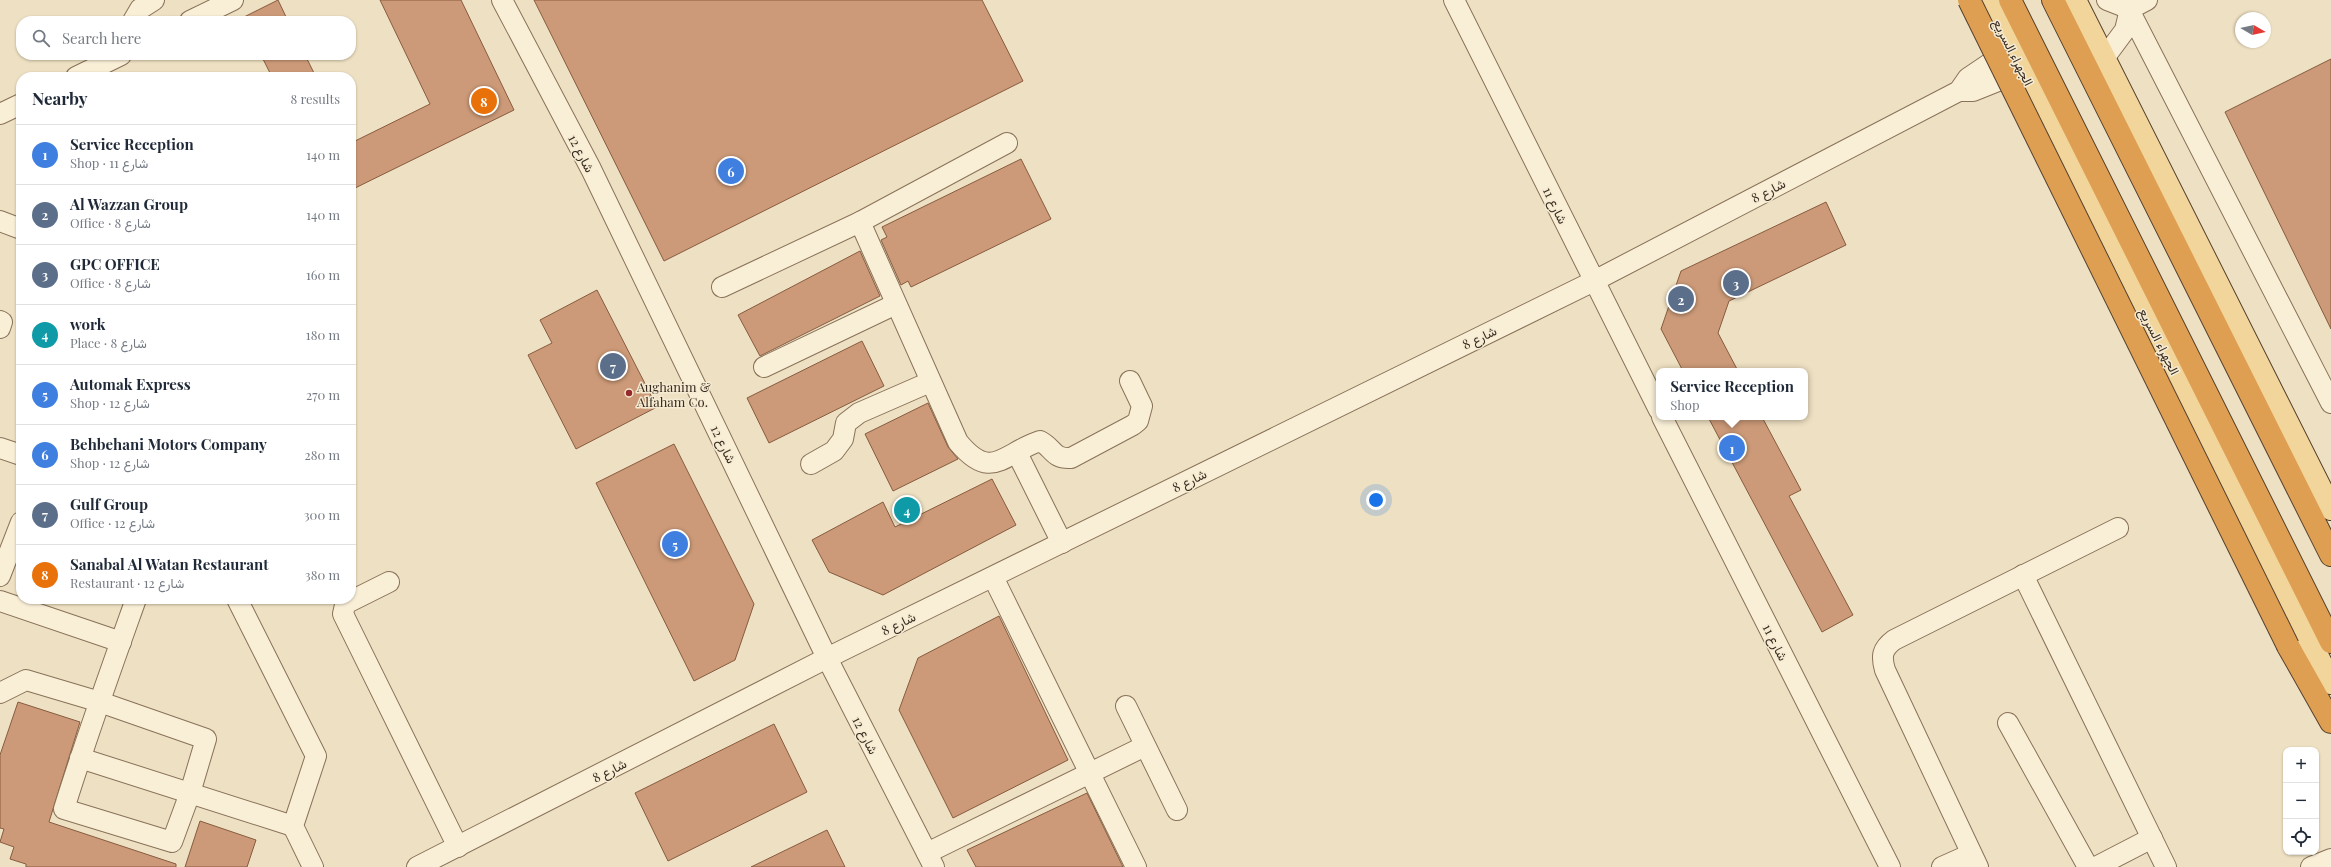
<!DOCTYPE html>
<html lang="en">
<head>
<meta charset="utf-8">
<style>
  body { margin:0; font-family:"Playfair Display",Vazirmatn,serif; background:#f6f6f7; color:#1f2937 }
  .controls { position:absolute; right:12px; bottom:12px; display:grid; overflow:hidden; border-radius:8px; box-shadow:0 1px 3px #0004 }
  .controls button { width:36px; height:36px; display:grid; place-items:center; padding:0; border:0; border-bottom:1px solid #e0e1e3; background:#fff; color:#1f2937; font:20px sans-serif }
  .compass { position:absolute; left:2235px; top:12px; width:36px; height:36px; border-radius:50%; background:#fff; box-shadow:0 1px 3px #0004; rotate:99deg }
  .you { position:absolute; left:1376px; top:500px; width:14px; height:14px; margin:-10px; border:3px solid #fff; border-radius:50%; background:#1a73e8; box-shadow:0 0 0 6px #1a73e833 }
  .badge { display:grid; place-items:center; width:26px; height:26px; border-radius:50%; background:#0f766e; color:#fff; font-size:13px; font-weight:700 }
  .pin { position:absolute; translate:-50% -50%; border:2px solid #fff; box-shadow:0 1px 4px #0006 }
  .popup { position:absolute; left:1656px; top:368px; width:152px; height:52px; box-sizing:border-box; display:grid; place-content:center; border-radius:8px; background:#fff; filter:drop-shadow(0 1px 3px #0005); font-size:13px; white-space:nowrap; color:#747a83 }
  .popup b { font-size:15px; color:#1f2937 }
  .popup::after { content:''; position:absolute; left:50%; top:100%; margin-left:-8px; border:8px solid transparent; border-top-color:#fff }
  .list { margin:0; padding:0; list-style:none }
  h2 { display:flex; justify-content:space-between; align-items:center; height:52px; margin:0; padding:0 16px; font-size:17px }
  h2 small { font-size:13px; font-weight:400; color:#747a83 }
  .list li { display:grid; grid-template-columns:26px 1fr auto; gap:12px; align-items:center; box-sizing:border-box; height:60px; padding:0 16px; border-top:1px solid #e0e1e3 }
  .list b { display:block; font-size:15px; white-space:nowrap }
  .list p { margin:0; font-size:13px; white-space:nowrap; color:#747a83 }
  .list em { font-size:13px; font-style:normal; color:#747a83 }
  .icon { flex:none; width:22px; height:22px; fill:none; stroke:currentColor; stroke-width:2; stroke-linecap:round; stroke-linejoin:round }
  .map { position:relative; flex:none; width:2331px; height:867px; overflow:hidden }
  .search { position:absolute; background:#fff; box-shadow:0 1px 3px #0004; left:16px; top:16px; width:340px; height:44px; display:flex; align-items:center; gap:10px; box-sizing:border-box; padding:0 14px; border-radius:16px; color:#747a83; font-size:15px }
  .panel { position:absolute; background:#fff; box-shadow:0 1px 3px #0004; left:16px; top:72px; width:340px; height:532px; border-radius:16px }
  .map>svg:first-child { display:block }
</style>
</head>
<body>
<div class="map">
<svg width="2331" height="867" viewBox="0 0 2331 867">
  <rect width="100%" height="100%" fill="#eee0c2"/>
  <g fill="#cc9a78" stroke="#875b3f">
    <polygon points="278,0 288,21 236,21"/>
    <polygon points="380,0 461,0 514,110 351,190 351,143 430,104"/>
    <polygon points="534,0 982,0 1023,81 664,261"/>
    <polygon points="261,55 305,55 316,77 272,77"/>
    <polygon points="2331,59 2331,329 2225,112"/>
    <polygon points="1021,159 1051,219 911,287 908,281 901,285 881,240 887,237 882,227"/>
    <polygon points="1826,202 1846,245 1729,301 1718,333 1738,371 1683,371 1661,329 1681,271"/>
    <polygon points="860,251 880,296 760,356 738,315"/>
    <polygon points="597,290 657,407 576,449 528,355 552,343 540,320"/>
    <polygon points="862,341 884,386 769,443 747,398"/>
    <polygon points="928,403 948,447 958,459 893,491 865,434"/>
    <polygon points="1708,417 1762,417 1801,490 1789,496 1853,615 1822,632"/>
    <polygon points="674,444 754,604 735,660 694,681 596,483"/>
    <polygon points="992,479 1016,525 883,595 829,572 812,540 883,502 895,527"/>
    <polygon points="999,616 1068,760 953,818 899,710 918,658"/>
    <polygon points="18,702 80,722 49,822 176,864 176,867 26,867 26,864 10,859 14,847 0,842 4,829 0,828 0,755"/>
    <polygon points="774,724 807,792 668,861 635,793"/>
    <polygon points="1087,793 1123,867 976,867 967,850"/>
    <polygon points="200,821 256,840 247,867 185,867"/>
    <polygon points="827,830 845,867 751,867"/>
  </g>
  <g fill="none" stroke-linecap="round" stroke-linejoin="round">
    <g stroke="#887259" stroke-width="22">
      <g id="minor">
        <polyline points="502,0 591,169 827,658 934,867"/>
        <polyline points="1454,0 1659,410"/>
        <polyline points="2107,0 2130,9 2147,0"/>
        <polyline points="2124,0 2331,403"/>
        <polyline points="133,21 140,9 154,0"/>
        <polyline points="190,21 233,0"/>
        <polyline points="2105,57 2125,30 2130,9"/>
        <polyline points="76,77 121,55"/>
        <polyline points="1959,91 1973,91 2023,71"/>
        <polyline points="0,114 21,104"/>
        <polyline points="0,221 21,229"/>
        <path d="M860,222L958,442C992,483 1003,453 1040,441C1054,448 1052,459 1071,458L1133,425L1138,421L1142,406L1130,381"/>
        <polyline points="722,287 860,222 1007,143"/>
        <polyline points="0,321 2,322 0,328"/>
        <polyline points="764,367 896,304"/>
        <polyline points="1662,417 1890,867"/>
        <polyline points="0,448 21,455"/>
        <polyline points="1017,453 1062,543"/>
        <polyline points="811,464 834,451 843,439 846,423 859,413 930,382"/>
        <polyline points="2023,575 2166,867"/>
        <polyline points="0,576 21,522"/>
        <polyline points="993,577 1136,867"/>
        <polyline points="389,582 349,602 345,605 343,614 458,847"/>
        <polyline points="237,599 316,756 293,826 313,867"/>
        <polyline points="0,601 121,642"/>
        <path d="M0,693L26,680L100,702L206,739L190,793L172,842L64,809C86,738 111,669 136,599"/>
        <polyline points="1126,706 1177,810"/>
        <polyline points="2008,723 2088,867"/>
        <polyline points="80,758 293,826"/>
        <polyline points="927,853 1145,746"/>
        <polyline points="417,867 827,658 1594,281 1959,91 1968,78 2011,49"/>
        <polyline points="1942,867 1971,854"/>
        <path d="M1978,867L1885,670C1881,656 1882,649 1894,640L2118,528"/>
        <polyline points="2096,867 2152,838"/>
        <polyline points="2311,867 2331,859"/>
      </g>
    </g>
    <g stroke="#56402e" stroke-width="24">
      <g id="major">
        <polyline points="1988,0 2331,683"/>
        <polyline points="2075,0 2331,509"/>
      </g>
    </g>
    <g stroke="#56402e" stroke-width="24">
      <g id="highway">
        <polyline points="2010,0 2331,642"/>
        <polyline points="2053,0 2331,555"/>
        <polyline points="2288,646 2331,722"/>
      </g>
    </g>
    <use href="#minor" stroke="#f9eed6" stroke-width="20"/>
    <use href="#major" stroke="#f2d59a" stroke-width="22"/>
    <use href="#highway" stroke="#de9f52" stroke-width="22"/>
    <g stroke="#56402e" stroke-width="24" stroke-linecap="butt">
      <polyline id="highway-bridge" points="1969,0 2288,646"/>
    </g>
    <use href="#highway-bridge" stroke="#de9f52" stroke-width="22"/>
  </g>
  <circle fill="#97292b" stroke="#f5ebd2" stroke-width="1.5" cx="629" cy="393" r="4"/>
  <g text-anchor="middle" dominant-baseline="central" stroke-width="3" stroke-linejoin="round" paint-order="stroke">
    <g font-size="13" fill="#382a1e" stroke="#f5ebd2">
      <text transform="translate(2014 52) rotate(63)">الجهراء السريع</text>
      <text transform="translate(582 153) rotate(62)">شارع 12</text>
      <text transform="translate(1768 190) rotate(-28)">شارع 8</text>
      <text transform="translate(1556 205) rotate(64)">شارع 11</text>
      <text transform="translate(1479 337) rotate(-26)">شارع 8</text>
      <text transform="translate(2160 341) rotate(63)">الجهراء السريع</text>
      <text transform="translate(724 444) rotate(64)">شارع 12</text>
      <text transform="translate(1189 480) rotate(-26)">شارع 8</text>
      <text transform="translate(898 623) rotate(-26)">شارع 8</text>
      <text transform="translate(1776 642) rotate(63)">شارع 11</text>
      <text transform="translate(866 735) rotate(63)">شارع 12</text>
      <text transform="translate(609 770) rotate(-27)">شارع 8</text>
    </g>
    <g font-size="13" fill="#382a1e" stroke="#f5ebd2" text-anchor="start">
      <text x="637" y="386">Aughanim &amp;<tspan x="637" dy="15">Alfaham Co.</tspan></text>
    </g>
  </g>
</svg>
<div class="controls">
<button>+</button>
<button>−</button>
<button><svg class="icon" aria-label="locate" viewBox="0 0 24 24"><circle cx="12" cy="12" r="6"/><path d="M12 2v4M12 18v4M2 12h4M18 12h4"/></svg></button>
</div>
<svg class="compass" viewBox="-18 -18 36 36"><path d="M0-13l5 13h-10z" fill="#e53935"/><path d="M0 13l5-13h-10z" fill="#747a83"/></svg>
<div class="you"></div>
<div class="pin badge" style="left:1732px;top:448px;background:#3f7fe0">1</div>
<div class="popup"><b>Service Reception</b>Shop</div>
<div class="pin badge" style="left:1681px;top:299px;background:#5c6f8a">2</div>
<div class="pin badge" style="left:1736px;top:283px;background:#5c6f8a">3</div>
<div class="pin badge" style="left:907px;top:510px;background:#0f9aa8">4</div>
<div class="pin badge" style="left:675px;top:544px;background:#3f7fe0">5</div>
<div class="pin badge" style="left:731px;top:171px;background:#3f7fe0">6</div>
<div class="pin badge" style="left:613px;top:366px;background:#5c6f8a">7</div>
<div class="pin badge" style="left:484px;top:101px;background:#e8710a">8</div>
<div class="search"><svg class="icon" aria-label="search" viewBox="0 0 24 24"><circle cx="10" cy="10" r="6"/><path d="M15 15l6 6"/></svg>Search here</div>
<section class="panel">
<h2>Nearby<small>8 results</small></h2>
<ul class="list">
<li><span class="badge" style="background:#3f7fe0">1</span><div><b>Service Reception</b><p>Shop · شارع 11</p></div><em>140 m</em></li>
<li><span class="badge" style="background:#5c6f8a">2</span><div><b>Al Wazzan Group</b><p>Office · شارع 8</p></div><em>140 m</em></li>
<li><span class="badge" style="background:#5c6f8a">3</span><div><b>GPC OFFICE</b><p>Office · شارع 8</p></div><em>160 m</em></li>
<li><span class="badge" style="background:#0f9aa8">4</span><div><b>work</b><p>Place · شارع 8</p></div><em>180 m</em></li>
<li><span class="badge" style="background:#3f7fe0">5</span><div><b>Automak Express</b><p>Shop · شارع 12</p></div><em>270 m</em></li>
<li><span class="badge" style="background:#3f7fe0">6</span><div><b>Behbehani Motors Company</b><p>Shop · شارع 12</p></div><em>280 m</em></li>
<li><span class="badge" style="background:#5c6f8a">7</span><div><b>Gulf Group</b><p>Office · شارع 12</p></div><em>300 m</em></li>
<li><span class="badge" style="background:#e8710a">8</span><div><b>Sanabal Al Watan Restaurant</b><p>Restaurant · شارع 12</p></div><em>380 m</em></li>
</ul>
</section>
</div>
</body>
</html>
